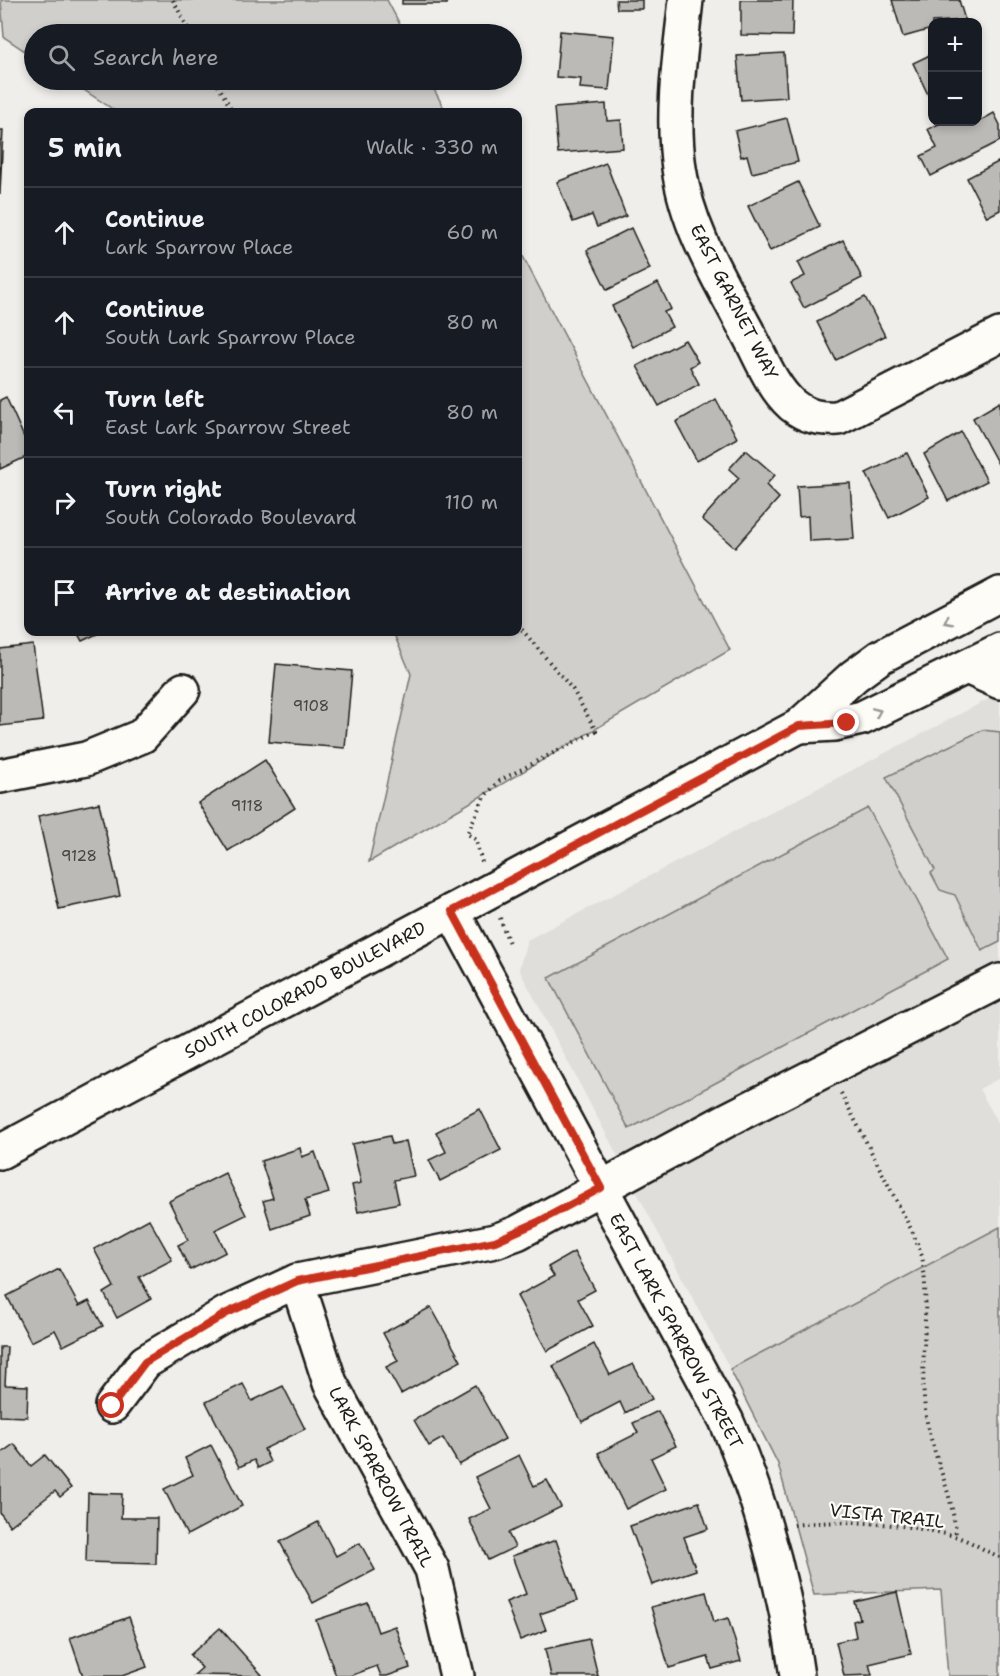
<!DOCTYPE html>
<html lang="en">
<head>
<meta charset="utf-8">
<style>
  body { margin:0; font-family:"Shantell Sans",sans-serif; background:#242831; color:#f1f3f6 }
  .controls { position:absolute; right:18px; top:18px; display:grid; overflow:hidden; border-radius:12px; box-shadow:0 3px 9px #0003 }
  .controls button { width:54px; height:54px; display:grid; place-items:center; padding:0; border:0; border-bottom:2px solid #363941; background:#171b24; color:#f1f3f6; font:30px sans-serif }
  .stop { position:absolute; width:18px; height:18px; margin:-14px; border:4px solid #c8321e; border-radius:50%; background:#fff }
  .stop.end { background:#c8321e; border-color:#fff; box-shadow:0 2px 6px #0008 }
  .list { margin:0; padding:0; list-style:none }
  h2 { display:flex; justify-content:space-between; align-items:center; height:78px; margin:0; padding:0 24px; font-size:26px }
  h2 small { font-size:20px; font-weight:400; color:#9ea1a6 }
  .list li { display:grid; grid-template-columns:39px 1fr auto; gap:18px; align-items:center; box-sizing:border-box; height:90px; padding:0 24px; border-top:2px solid #363941 }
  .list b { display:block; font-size:22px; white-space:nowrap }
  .list p { margin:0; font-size:20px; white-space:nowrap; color:#9ea1a6 }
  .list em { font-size:20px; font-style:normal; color:#9ea1a6 }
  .icon { flex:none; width:33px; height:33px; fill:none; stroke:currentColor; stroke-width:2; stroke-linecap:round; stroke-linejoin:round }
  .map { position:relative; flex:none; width:1000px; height:1676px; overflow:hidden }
  .search { position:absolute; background:#171b24; box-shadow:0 3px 9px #0003; left:24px; top:24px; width:498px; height:66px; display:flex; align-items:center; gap:15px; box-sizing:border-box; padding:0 21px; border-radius:33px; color:#9ea1a6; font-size:22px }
  .panel { position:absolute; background:#171b24; box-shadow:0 3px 9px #0003; left:24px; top:108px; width:498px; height:528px; border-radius:12px }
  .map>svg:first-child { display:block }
</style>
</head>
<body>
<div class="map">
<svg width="1000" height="1676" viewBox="0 0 1000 1676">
  <rect width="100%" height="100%" fill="#f0eeea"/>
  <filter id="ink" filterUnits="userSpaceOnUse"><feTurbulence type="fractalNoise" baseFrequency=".0167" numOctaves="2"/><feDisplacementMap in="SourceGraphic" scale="12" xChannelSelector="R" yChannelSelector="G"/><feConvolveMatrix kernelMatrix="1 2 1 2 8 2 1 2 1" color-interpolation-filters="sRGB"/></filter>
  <g filter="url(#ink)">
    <polygon fill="#e0deda" points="1000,693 1000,1078 979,1089 1000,1126 1000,1227 730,1369 519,969 527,940"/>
    <g fill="#d0cfcc" stroke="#767674" stroke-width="1.5">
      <polygon points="1,0 387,0 405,34 34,34 34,57 4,37"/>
      <polygon points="69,80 429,80 446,112 117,112"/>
      <polygon points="518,247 730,650 369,862 411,674 393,632 518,632"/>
      <polygon points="982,730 1000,732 1000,942 982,951 955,895 940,890 931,873 935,870 886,777"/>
      <polygon points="868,808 948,959 629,1129 549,978"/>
      <polygon points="1000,1227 1000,1676 948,1676 941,1590 814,1595 778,1464 730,1369"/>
    </g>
    <g fill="#bbbab6" stroke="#1c1c1c" stroke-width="1.5">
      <rect x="402" y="0" width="45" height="4"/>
      <polygon points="616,0 642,0 642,9 617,9"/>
      <polygon points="741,0 793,0 792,36 741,35"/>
      <polygon points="892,0 959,0 965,20 932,22 932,29 903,37"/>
      <polygon points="560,31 614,36 609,90 580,88 581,79 556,77"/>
      <polygon points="784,53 787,97 741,100 737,56"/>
      <polygon points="932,54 932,103 913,63"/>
      <polygon points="606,104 607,121 621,120 623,148 558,153 554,108"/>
      <polygon points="994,113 1000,125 1000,141 931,176 921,156 937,148 928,129 943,122 978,122"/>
      <polygon points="787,118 798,162 752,173 747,155 741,157 735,131"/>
      <polygon points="0,130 3,130 0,194"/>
      <polygon points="1000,161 1000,210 987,217 967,178"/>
      <polygon points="606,163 626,216 597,227 592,215 573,222 557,182"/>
      <polygon points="798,182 820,227 770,251 748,206"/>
      <polygon points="631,228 650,269 607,290 587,250"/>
      <polygon points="843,240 862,278 804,308 791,283 805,276 798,262"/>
      <polygon points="658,283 671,309 664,312 672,327 633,347 612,306"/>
      <polygon points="865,297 885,336 836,360 817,322"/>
      <polygon points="685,340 698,362 690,367 699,384 659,406 637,366"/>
      <polygon points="6,397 28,446 28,456 0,469 0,400"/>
      <polygon points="716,399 737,438 697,461 676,422"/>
      <polygon points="1000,402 1000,463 998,464 973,418"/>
      <polygon points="961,432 987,481 948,501 924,454"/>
      <polygon points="746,450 775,475 766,485 779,498 735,548 702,519 739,478 729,469"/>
      <polygon points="907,453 929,497 889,518 866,473"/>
      <polygon points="850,483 854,539 809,541 808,516 799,517 797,486"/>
      <polygon points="77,632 101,632 82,641"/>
      <polygon points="33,645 43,721 0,726 0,649"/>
      <polygon points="276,664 352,671 345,748 269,742"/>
      <polygon points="265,760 295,808 228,851 198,803"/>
      <polygon points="99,803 120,896 59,909 38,816"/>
      <polygon points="480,1109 501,1150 440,1181 429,1160 446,1152 436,1132"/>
      <polygon points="390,1136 392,1144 406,1141 414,1176 394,1180 399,1203 358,1212 352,1185 361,1183 352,1144"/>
      <polygon points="300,1148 302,1157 315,1152 329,1193 305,1200 310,1216 272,1229 263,1201 273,1198 261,1161"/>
      <polygon points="225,1173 246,1215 215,1230 226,1252 190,1270 178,1245 188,1240 169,1201"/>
      <polygon points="149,1219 172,1260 139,1277 151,1299 117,1318 104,1293 114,1287 94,1249"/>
      <polygon points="574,1252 595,1290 578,1299 593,1326 547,1351 517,1296 554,1276 548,1267"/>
      <polygon points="59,1269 79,1306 89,1301 103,1326 63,1346 55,1330 31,1342 7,1296"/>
      <polygon points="431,1307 461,1361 401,1394 386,1367 398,1361 383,1333"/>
      <polygon points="594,1344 610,1375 633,1364 652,1399 625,1413 620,1402 582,1422 553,1366"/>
      <polygon points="0,1347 7,1347 5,1385 28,1386 27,1417 0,1416"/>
      <polygon points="243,1384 252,1401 283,1386 305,1429 264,1449 270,1462 258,1468 254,1460 239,1467 206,1402"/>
      <polygon points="475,1385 505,1439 459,1465 443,1438 429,1446 414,1420"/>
      <polygon points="658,1411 676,1446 651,1458 666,1489 626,1509 598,1453 638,1433 633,1423"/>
      <polygon points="14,1444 31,1466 45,1455 71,1488 60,1497 55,1491 10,1526 0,1513 0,1454"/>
      <polygon points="211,1445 242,1506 187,1535 164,1489 193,1475 185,1458"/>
      <polygon points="519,1455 534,1486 547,1480 561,1507 508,1533 515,1547 488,1560 469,1519 491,1509 475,1477"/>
      <polygon points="88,1493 122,1494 121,1518 157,1518 156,1564 86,1562"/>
      <polygon points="699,1502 708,1529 684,1537 696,1570 652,1585 630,1526"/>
      <polygon points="318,1522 336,1556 360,1543 375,1570 313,1603 280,1542"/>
      <polygon points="556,1540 577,1601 540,1614 546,1630 520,1640 506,1602 526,1594 512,1556"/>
      <polygon points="706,1592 714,1622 728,1618 741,1661 712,1669 708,1657 669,1668 651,1607"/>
      <polygon points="897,1592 911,1654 869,1664 872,1675 844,1676 836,1642 856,1637 853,1621 860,1619 855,1602"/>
      <polygon points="368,1603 378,1632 395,1626 410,1668 387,1676 381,1676 377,1666 350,1676 336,1676 316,1620"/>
      <polygon points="129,1617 147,1667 122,1676 83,1676 70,1638"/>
      <polygon points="220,1628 262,1675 261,1676 194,1675 202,1668 190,1655"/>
      <polygon points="589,1639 598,1676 551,1676 545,1649"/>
    </g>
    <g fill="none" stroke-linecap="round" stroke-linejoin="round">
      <g stroke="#1c1c1c" stroke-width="38">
        <g id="minor">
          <path d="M686,0C680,55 671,113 679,168C687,228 721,282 749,335C761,358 772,387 792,405C807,417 820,419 838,418L1000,335"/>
          <polyline points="967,667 1000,682"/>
          <polyline points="0,776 86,759 142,736 183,690"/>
          <path d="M452,911L726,1420C762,1502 785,1587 797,1676"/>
          <polyline points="297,1281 330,1383 432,1569 457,1676"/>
          <polyline points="112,1406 145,1362 227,1313 297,1281 495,1241 517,1233 727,1120 1000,981"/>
        </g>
      </g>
      <g stroke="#1c1c1c" stroke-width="38">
        <g id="major">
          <polyline points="799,726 835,724 862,718 1000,650"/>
          <polyline points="0,1152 799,726 854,676 880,657 1000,594"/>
        </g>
      </g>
      <g stroke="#1c1c1c" stroke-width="4" stroke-dasharray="1.5 4.5" stroke-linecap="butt">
        <polyline points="173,0 191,34"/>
        <polyline points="215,80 233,112"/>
        <polyline points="482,862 475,839 467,834 484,797 499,781 596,731 573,690 518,625"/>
        <polyline points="500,918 510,946"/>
        <path d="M841,1093L913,1233L922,1256C931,1309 918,1363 926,1417C933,1457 954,1496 956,1537"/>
        <path d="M794,1525C846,1519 902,1523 954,1536C969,1540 985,1551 1000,1557"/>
      </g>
      <use href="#minor" stroke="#fdfcf7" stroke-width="33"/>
      <use href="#major" stroke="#fdfcf7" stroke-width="33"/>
    </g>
    <defs><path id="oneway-chevron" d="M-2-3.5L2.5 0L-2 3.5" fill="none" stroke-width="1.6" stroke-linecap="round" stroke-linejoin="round" transform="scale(1.5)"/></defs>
    <g stroke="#989794">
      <use href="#oneway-chevron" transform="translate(948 621) rotate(153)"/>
      <use href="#oneway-chevron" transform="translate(877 712) rotate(-23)"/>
    </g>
  </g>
  <g fill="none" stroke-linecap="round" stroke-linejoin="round" filter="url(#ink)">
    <polyline stroke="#c8321e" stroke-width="8" points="112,1406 145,1362 227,1313 297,1281 495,1241 538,1222 601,1188 452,911 799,726 847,723"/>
  </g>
  <g text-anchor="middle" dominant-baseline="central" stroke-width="4.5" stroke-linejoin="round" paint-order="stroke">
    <g font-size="15" fill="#444442">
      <text x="311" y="706">9108</text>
      <text x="247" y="806">9118</text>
      <text x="79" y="856">9128</text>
    </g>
    <g font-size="18" fill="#1c1c1c" stroke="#fdfcf7">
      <text transform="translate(734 302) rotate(63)">EAST GARNET WAY</text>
      <text transform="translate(305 990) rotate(-28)">SOUTH COLORADO BOULEVARD</text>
      <text transform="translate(676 1331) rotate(62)">EAST LARK SPARROW STREET</text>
      <text transform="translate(381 1477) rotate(62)">LARK SPARROW TRAIL</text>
      <text transform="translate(887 1516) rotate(6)">VISTA TRAIL</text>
    </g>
  </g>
</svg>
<div class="controls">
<button>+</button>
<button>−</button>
</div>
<div class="stop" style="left:112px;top:1406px"></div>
<div class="stop end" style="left:847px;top:723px"></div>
<div class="search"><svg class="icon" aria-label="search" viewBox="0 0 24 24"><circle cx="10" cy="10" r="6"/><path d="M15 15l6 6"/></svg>Search here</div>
<section class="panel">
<h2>5 min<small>Walk · 330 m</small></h2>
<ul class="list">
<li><svg class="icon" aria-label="ahead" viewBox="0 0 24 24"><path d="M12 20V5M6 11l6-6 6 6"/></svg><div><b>Continue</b><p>Lark Sparrow Place</p></div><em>60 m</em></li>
<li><svg class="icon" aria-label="ahead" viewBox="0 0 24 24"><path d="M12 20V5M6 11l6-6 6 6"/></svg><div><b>Continue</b><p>South Lark Sparrow Place</p></div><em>80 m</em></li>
<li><svg class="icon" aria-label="left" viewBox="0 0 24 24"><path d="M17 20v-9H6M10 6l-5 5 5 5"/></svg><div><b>Turn left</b><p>East Lark Sparrow Street</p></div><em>80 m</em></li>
<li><svg class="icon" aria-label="right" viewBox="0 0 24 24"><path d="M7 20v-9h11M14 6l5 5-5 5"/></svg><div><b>Turn right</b><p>South Colorado Boulevard</p></div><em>110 m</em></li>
<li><svg class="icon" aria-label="arrive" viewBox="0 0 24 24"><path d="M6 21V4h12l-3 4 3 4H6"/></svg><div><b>Arrive at destination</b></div></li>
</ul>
</section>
</div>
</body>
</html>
